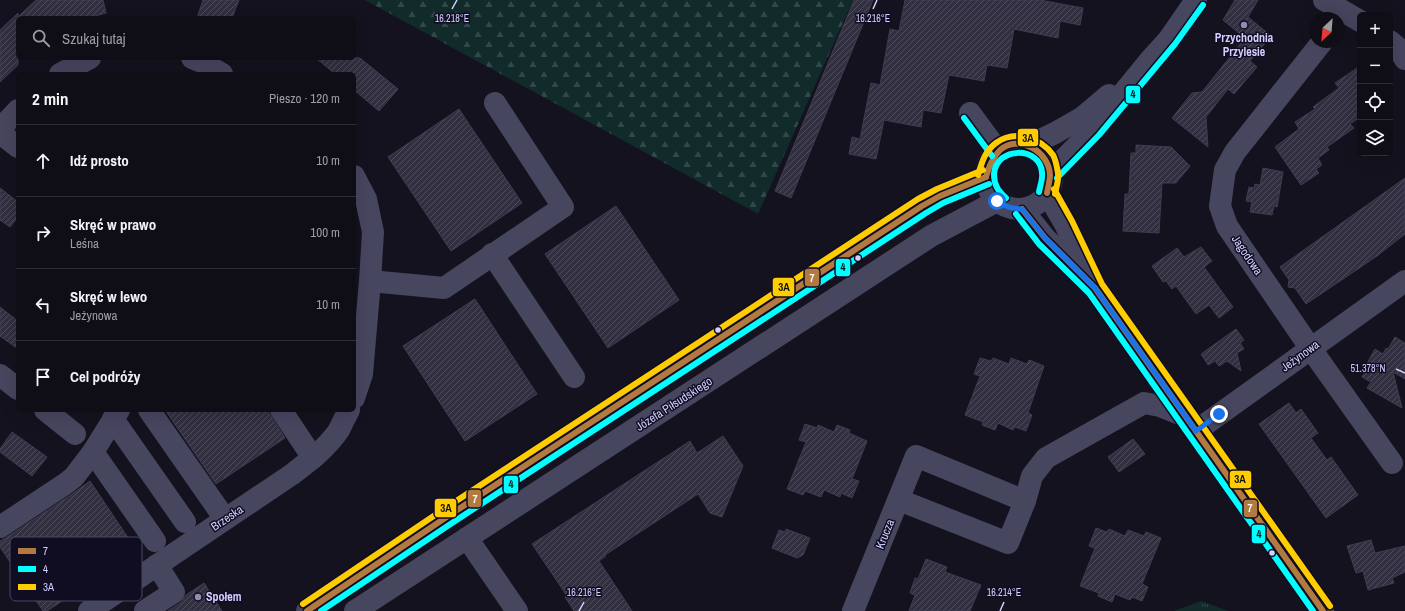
<!DOCTYPE html>
<html lang="pl">
<head>
<meta charset="utf-8">
<style>
  body { margin:0; font-family:"Archivo Narrow",sans-serif; background:#18171f; color:#f1f3f6 }
  .controls { position:absolute; right:12px; top:12px; display:grid; overflow:hidden; border-radius:6px; box-shadow:0 4px 16px #0002 }
  .controls button { width:36px; height:36px; display:grid; place-items:center; padding:0; border:0; border-bottom:1px solid #2f2e35; background:#0f0e16; color:#f1f3f6; font:20px sans-serif }
  .compass { position:absolute; left:1309px; top:12px; width:36px; height:36px; border-radius:50%; background:#0f0e16; box-shadow:0 4px 16px #0002; rotate:206deg }
  .stop { position:absolute; width:12px; height:12px; margin:-9px; border:3px solid #1a73e8; border-radius:50%; background:#fff }
  .stop.end { background:#1a73e8; border-color:#fff; box-shadow:0 1px 4px #0008 }
  .list { margin:0; padding:0; list-style:none }
  h2 { display:flex; justify-content:space-between; align-items:center; height:52px; margin:0; padding:0 16px; font-size:17px }
  h2 small { font-size:13px; font-weight:400; color:#9b9ca1 }
  .list li { display:grid; grid-template-columns:26px 1fr auto; gap:12px; align-items:center; box-sizing:border-box; height:72px; padding:0 16px; border-top:1px solid #2f2e35 }
  .list b { display:block; font-size:15px; white-space:nowrap }
  .list p { margin:0; font-size:13px; white-space:nowrap; color:#9b9ca1 }
  .list em { font-size:13px; font-style:normal; color:#9b9ca1 }
  .icon { flex:none; width:22px; height:22px; fill:none; stroke:currentColor; stroke-width:2; stroke-linecap:round; stroke-linejoin:round }
  .map { position:relative; flex:none; width:1405px; height:611px; overflow:hidden }
  .search { position:absolute; background:#0f0e16; box-shadow:0 4px 16px #0002; left:16px; top:16px; width:340px; height:44px; display:flex; align-items:center; gap:10px; box-sizing:border-box; padding:0 14px; border-radius:6px; color:#9b9ca1; font-size:15px }
  .panel { position:absolute; background:#0f0e16; box-shadow:0 4px 16px #0002; left:16px; top:72px; width:340px; height:340px; border-radius:6px }
  .map>svg:first-child { display:block }
</style>
</head>
<body>
<div class="map">
<svg width="1405" height="611" viewBox="0 0 1405 611">
  <defs>
    <pattern id="forest-firs" width="22" height="20" patternUnits="userSpaceOnUse"><rect width="22" height="20" fill="#112a2a"/><path d="M5 1l3.5 6h-7zM16 11l3.5 6h-7z" fill="#33484a"/></pattern>
    <pattern id="park-tufts" width="24" height="20" patternUnits="userSpaceOnUse"><rect width="24" height="20" fill="#112a2a"/><path d="M3 7l-1-3M5 7V3M7 7l1-3M15 17l-1-3M17 17v-4M19 17l1-3" fill="none" stroke="#33484a"/></pattern>
    <pattern id="building-hatch" width="6" height="6" patternUnits="userSpaceOnUse"><rect width="6" height="6" fill="#323040"/><path d="M-1 1l2-2M0 6l6-6M5 7l2-2" fill="none" stroke="#4f4d5d"/></pattern>
  </defs>
  <rect width="100%" height="100%" fill="#14121e"/>
  <polygon fill="url(#forest-firs)" points="365,0 853,0 758,214"/>
  <polygon fill="url(#park-tufts)" points="1201,601 1228,611 1174,611"/>
  <g fill="url(#building-hatch)" stroke="#3f3c52">
    <polygon points="36,0 103,0 106,13 88,18 18,18 18,65 0,82 0,30 18,13 18,17"/>
    <polygon points="203,0 239,0 232,18 197,18"/>
    <polygon points="854,0 873,0 791,198 775,191"/>
    <polygon points="905,0 1040,0 1083,8 1080,25 1060,21 1058,38 1014,29 1007,68 987,65 984,81 949,75 941,113 923,110 921,127 884,120 876,159 849,154 852,137 860,139 871,83 880,85 890,29 899,31"/>
    <polygon points="1235,0 1258,0 1248,17 1271,36 1250,61 1257,67 1234,94 1228,89 1206,117 1208,147 1172,118 1192,93 1202,92 1245,38 1223,20"/>
    <polygon points="316,58 360,58 398,89 379,111 354,90 354,74 335,74"/>
    <polygon points="1360,66 1360,117 1350,124 1354,128 1327,147 1329,150 1318,158 1322,165 1316,169 1319,173 1301,185 1275,147 1299,129 1295,122 1315,109 1313,107 1339,88 1335,83"/>
    <polygon points="459,109 522,203 451,251 388,157"/>
    <polygon points="1136,145 1171,147 1190,166 1176,183 1162,183 1159,233 1123,231 1125,194 1129,194 1131,153 1136,153"/>
    <polygon points="1263,168 1283,172 1277,207 1274,206 1272,215 1250,212 1252,202 1246,201 1249,187 1254,188 1255,184 1260,185"/>
    <polygon points="1405,178 1405,234 1377,256 1306,304 1295,288 1288,287 1289,280 1280,267"/>
    <polygon points="0,188 18,202 18,217 10,227 0,220"/>
    <polygon points="616,206 679,300 608,348 545,254"/>
    <polygon points="1201,247 1212,261 1204,267 1233,307 1219,318 1209,305 1196,314 1176,286 1172,289 1166,281 1163,282 1152,266 1177,248 1184,257"/>
    <polygon points="475,299 537,394 465,441 403,346"/>
    <polygon points="0,307 18,321 18,349 0,336"/>
    <polygon points="1236,329 1244,340 1240,343 1244,349 1237,353 1241,371 1227,361 1219,366 1215,361 1208,365 1201,354"/>
    <polygon points="1395,337 1405,343 1405,379 1393,372 1402,408 1367,388 1371,382 1362,377 1367,368 1365,367 1375,349 1383,354 1386,348 1388,349"/>
    <polygon points="980,358 991,361 993,358 1009,364 1011,358 1027,364 1029,360 1044,366 1028,413 1032,415 1026,431 1015,427 1013,430 998,423 995,430 982,425 983,422 965,415 980,376 974,374"/>
    <polygon points="1289,403 1296,413 1301,409 1318,433 1311,438 1327,460 1331,457 1358,495 1326,518 1259,424"/>
    <polygon points="165,410 267,410 285,438 216,484"/>
    <polygon points="805,424 817,428 818,425 834,432 837,425 850,430 849,433 867,441 852,479 859,481 852,498 841,493 840,497 824,490 821,497 805,491 803,495 787,489 806,442 799,440"/>
    <polygon points="12,432 47,457 32,476 0,452 0,449"/>
    <polygon points="723,436 743,466 722,517 710,513 698,494 605,555 606,556 599,561 632,611 574,611 565,597 567,596 532,544 690,441 697,453"/>
    <polygon points="1133,439 1145,454 1119,472 1108,457"/>
    <polygon points="90,481 137,551 47,611 43,611 0,547 0,541 7,537 72,494"/>
    <polygon points="1096,528 1107,532 1109,529 1125,536 1128,530 1144,536 1146,532 1161,538 1142,584 1148,587 1142,601 1132,597 1130,600 1115,594 1112,602 1098,596 1099,593 1080,586 1095,548 1089,546"/>
    <polygon points="786,529 810,538 803,555 797,558 772,548 779,530 785,532"/>
    <polygon points="1371,540 1375,553 1405,546 1405,572 1392,578 1394,583 1368,590 1363,571 1356,573 1347,546"/>
    <polygon points="926,559 947,567 945,572 981,585 970,611 909,611 915,595 910,593 915,578 918,579"/>
    <polygon points="204,583 222,611 168,611 181,602 186,595"/>
  </g>
  <g fill="none" stroke-linecap="round" stroke-linejoin="round">
    <g stroke="#47465f" stroke-width="22">
      <polyline points="1324,0 1360,21"/>
      <polyline points="1390,41 1398,48 1405,59"/>
      <polyline points="1322,42 1235,152 1225,170 1220,206 1227,226 1311,349 1392,463"/>
      <polyline points="192,58 202,62 222,74"/>
      <polyline points="60,74 90,58"/>
      <polyline points="970,113 998,151"/>
      <polyline points="0,129 18,110"/>
      <polyline points="0,133 18,147"/>
      <circle cx="1019" cy="176" r="33"/>
      <polyline points="1030,145 1055,133 1083,117 1109,95"/>
      <polyline points="1051,172 1093,130 1151,59 1169,39 1196,0"/>
      <polyline points="354,176 366,199 373,232 370,281 362,374 354,398"/>
      <polyline points="1047,193 1065,224 1088,274"/>
      <polyline points="1022,209 1045,238 1095,288 1323,611"/>
      <polyline points="492,254 574,377"/>
      <polyline points="370,281 444,288 563,207 495,103"/>
      <polyline points="0,375 18,389"/>
      <polyline points="45,410 75,434"/>
      <polyline points="149,410 225,519"/>
      <polyline points="281,410 313,458"/>
      <polyline points="113,419 185,522"/>
      <polyline points="1196,431 1405,281"/>
      <polyline points="93,452 119,410"/>
      <polyline points="1025,501 1032,476 1046,458 1144,403 1160,406 1185,416"/>
      <polyline points="0,527 65,484 74,477 93,452 155,541"/>
      <polyline points="467,538 517,611"/>
      <path d="M89,611L291,475C308,462 327,448 339,430C342,423 346,416 349,410"/>
      <polyline points="145,611 174,592 157,565"/>
      <polyline points="307,611 448,516 922,206 940,196 986,177"/>
      <polyline points="355,611 931,236 997,201"/>
      <polyline points="853,611 916,456 1025,501 1008,543 899,500"/>
    </g>
    <g stroke="#100d23" stroke-width="9">
      <g id="bus-1">
        <path d="M986,177C989,167 992,158 1000,150C1019,134 1049,151 1050,175C1050,180 1048,187 1047,193"/>
        <polyline points="1022,209 1045,238 1095,288 1323,611"/>
        <polyline points="307,611 448,516 922,206 940,196 986,177"/>
      </g>
    </g>
    <g stroke="#100d23" stroke-width="9">
      <g id="bus-2">
        <polyline points="964,118 992,156"/>
        <polyline points="1057,178 1099,135 1175,44 1203,5"/>
        <path d="M1006,198C998,191 994,185 994,174C996,146 1041,146 1042,173C1043,179 1040,186 1039,192"/>
        <polyline points="1016,214 1039,244 1089,293 1313,611"/>
        <polyline points="321,611 452,523 926,213 943,203 989,184"/>
      </g>
    </g>
    <g stroke="#100d23" stroke-width="9">
      <g id="bus-3">
        <path d="M978,175C982,162 985,151 996,143C1015,129 1041,138 1053,155C1056,160 1057,168 1058,173C1059,180 1056,188 1055,194"/>
        <polyline points="1054,189 1072,221 1102,284 1330,606"/>
        <polyline points="303,604 444,509 918,199 937,189 983,170"/>
      </g>
    </g>
    <use href="#bus-1" stroke="#b27940" stroke-width="6"/>
    <use href="#bus-2" stroke="#0ff" stroke-width="6"/>
    <use href="#bus-3" stroke="#fc0" stroke-width="6"/>
  </g>
  <g fill="none" stroke-linecap="round" stroke-linejoin="round">
    <path stroke="#1a73e8" stroke-width="5" d="M997,201C1005,207 1012,209 1022,209L1045,238L1095,288L1196,431L1219,414"/>
  </g>
  <path fill="none" stroke="#d3cfff" stroke-width="1.5" d="M452,9L457,0M873,9L877,0M1396,369L1405,373M579,611L584,602M1000,611L1004,602"/>
  <g fill="#908db0" stroke="#100d23" stroke-width="1.5">
    <circle cx="1244" cy="25" r="4"/>
    <circle cx="198" cy="597" r="4"/>
  </g>
  <g fill="#d3cfff" stroke="#100d23" stroke-width="1.5">
    <circle cx="858" cy="258" r="3.5"/>
    <circle cx="718" cy="330" r="3.5"/>
    <circle cx="1272" cy="553" r="3.5"/>
  </g>
  <g text-anchor="middle" dominant-baseline="central" stroke-width="3" stroke-linejoin="round" paint-order="stroke">
    <g font-size="12" font-weight="bold" fill="#d3cfff" stroke="#100d23">
      <text x="1244" y="38">Przychodnia<tspan x="1244" dy="14">Przylesie</tspan></text>
      <text x="206" y="597" text-anchor="start">Społem</text>
    </g>
    <g font-size="12" fill="#d3cfff" stroke="#100d23">
      <text transform="translate(1247 255) rotate(56)">Jagodowa</text>
      <text transform="translate(1300 356) rotate(-36)">Jeżynowa</text>
      <text transform="translate(674 404) rotate(-33)">Józefa Piłsudskiego</text>
      <text transform="translate(227 518) rotate(-34)">Brzeska</text>
      <text transform="translate(885 534) rotate(-68)">Krucza</text>
    </g>
  </g>
  <rect x="10" y="537" width="132" height="64" rx="6" fill="#100d23" stroke="#4a4765" stroke-width="1"/>
  <rect x="18" y="548" width="18" height="6" fill="#b27940"/>
  <rect x="18" y="566" width="18" height="6" fill="#0ff"/>
  <rect x="18" y="584" width="18" height="6" fill="#fc0"/>
  <g font-size="11" fill="#d3cfff">
    <text x="43" y="555">7</text>
    <text x="43" y="573">4</text>
    <text x="43" y="591">3A</text>
  </g>
  <g font-size="10" text-anchor="middle" fill="#d3cfff" stroke="#100d23" stroke-width="3" stroke-linejoin="round" paint-order="stroke">
    <text x="452" y="22">16.218°E</text>
    <text x="873" y="22">16.216°E</text>
    <text x="1368" y="372">51.378°N</text>
    <text x="584" y="596">16.216°E</text>
    <text x="1004" y="596">16.214°E</text>
  </g>
  <g stroke="#100d23" stroke-width="1.5">
    <rect x="1125" y="85" width="16" height="19" rx="4" fill="#0ff"/>
    <rect x="1017" y="128" width="22" height="19" rx="4" fill="#fc0"/>
    <rect x="835" y="258" width="16" height="19" rx="4" fill="#0ff"/>
    <rect x="804" y="268" width="16" height="19" rx="4" fill="#b27940"/>
    <rect x="772" y="277" width="23" height="20" rx="4" fill="#fc0"/>
    <rect x="1229" y="470" width="23" height="19" rx="4" fill="#fc0"/>
    <rect x="503" y="475" width="16" height="19" rx="4" fill="#0ff"/>
    <rect x="467" y="489" width="15" height="19" rx="4" fill="#b27940"/>
    <rect x="434" y="498" width="23" height="20" rx="4" fill="#fc0"/>
    <rect x="1243" y="499" width="15" height="19" rx="4" fill="#b27940"/>
    <rect x="1251" y="524" width="15" height="20" rx="4" fill="#0ff"/>
  </g>
  <g font-size="11" text-anchor="middle" font-weight="bold" fill="#fff">
    <text x="812" y="282">7</text>
    <text x="475" y="503">7</text>
    <text x="1250" y="512">7</text>
  </g>
  <g font-size="11" text-anchor="middle" font-weight="bold" fill="#111">
    <text x="1133" y="98">4</text>
    <text x="1028" y="142">3A</text>
    <text x="843" y="271">4</text>
    <text x="784" y="291">3A</text>
    <text x="1240" y="483">3A</text>
    <text x="511" y="488">4</text>
    <text x="446" y="512">3A</text>
    <text x="1259" y="538">4</text>
  </g>
</svg>
<div class="controls">
<button>+</button>
<button>−</button>
<button><svg class="icon" aria-label="locate" viewBox="0 0 24 24"><circle cx="12" cy="12" r="6"/><path d="M12 2v4M12 18v4M2 12h4M18 12h4"/></svg></button>
<button><svg class="icon" aria-label="layers" viewBox="0 0 24 24"><path d="M12 4l9 5-9 5-9-5zM3 14l9 5 9-5"/></svg></button>
</div>
<svg class="compass" viewBox="-18 -18 36 36"><path d="M0-13l5 13h-10z" fill="#e53935"/><path d="M0 13l5-13h-10z" fill="#9b9ca1"/></svg>
<div class="stop" style="left:997px;top:201px"></div>
<div class="stop end" style="left:1219px;top:414px"></div>
<div class="search"><svg class="icon" aria-label="search" viewBox="0 0 24 24"><circle cx="10" cy="10" r="6"/><path d="M15 15l6 6"/></svg>Szukaj tutaj</div>
<section class="panel">
<h2>2 min<small>Pieszo · 120 m</small></h2>
<ul class="list">
<li><svg class="icon" aria-label="ahead" viewBox="0 0 24 24"><path d="M12 20V5M6 11l6-6 6 6"/></svg><div><b>Idź prosto</b></div><em>10 m</em></li>
<li><svg class="icon" aria-label="right" viewBox="0 0 24 24"><path d="M7 20v-9h11M14 6l5 5-5 5"/></svg><div><b>Skręć w prawo</b><p>Leśna</p></div><em>100 m</em></li>
<li><svg class="icon" aria-label="left" viewBox="0 0 24 24"><path d="M17 20v-9H6M10 6l-5 5 5 5"/></svg><div><b>Skręć w lewo</b><p>Jeżynowa</p></div><em>10 m</em></li>
<li><svg class="icon" aria-label="arrive" viewBox="0 0 24 24"><path d="M6 21V4h12l-3 4 3 4H6"/></svg><div><b>Cel podróży</b></div></li>
</ul>
</section>
</div>
</body>
</html>
